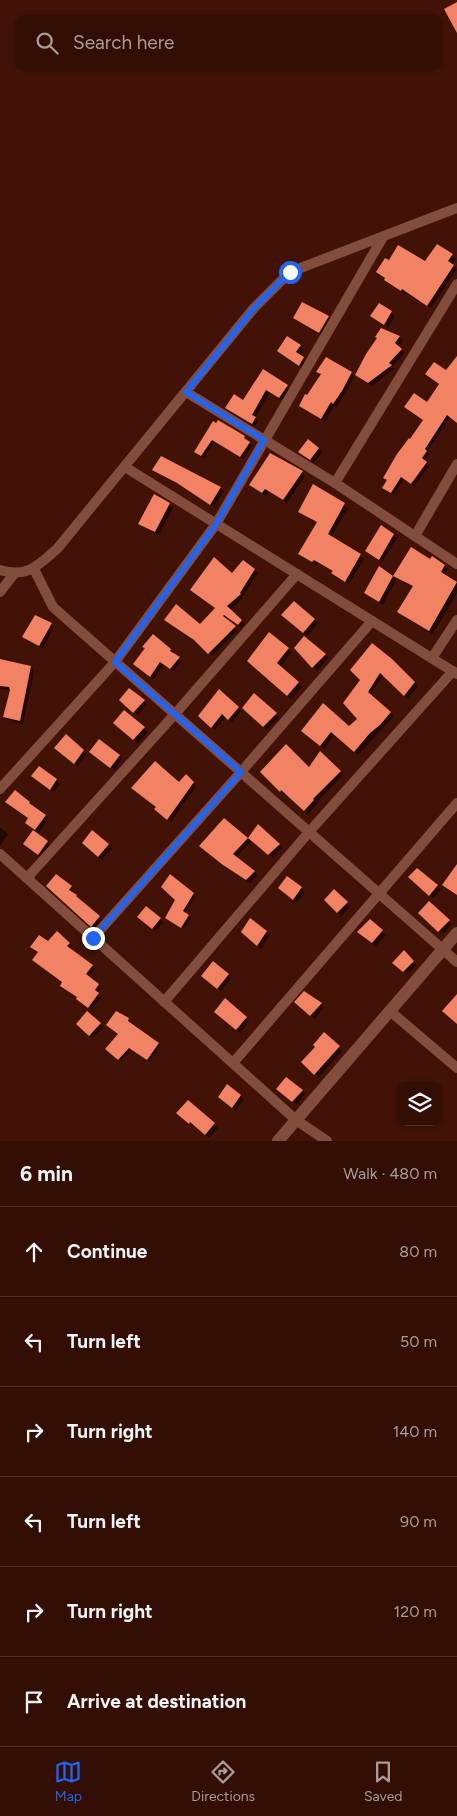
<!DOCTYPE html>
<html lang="en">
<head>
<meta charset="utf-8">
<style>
  body { margin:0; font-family:Figtree,sans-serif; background:#3a170e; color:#f1f3f6 }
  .controls { position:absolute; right:15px; bottom:15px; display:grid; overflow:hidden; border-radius:10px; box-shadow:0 1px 4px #0004 }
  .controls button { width:45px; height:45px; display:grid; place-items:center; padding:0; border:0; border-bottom:1px solid #4d2e26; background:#320e04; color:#f1f3f6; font:25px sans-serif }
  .stop { position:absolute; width:15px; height:15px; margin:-11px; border:4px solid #2563eb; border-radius:50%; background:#fff }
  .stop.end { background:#2563eb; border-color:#fff; box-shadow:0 1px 5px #0008 }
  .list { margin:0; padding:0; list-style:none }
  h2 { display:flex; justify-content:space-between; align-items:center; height:65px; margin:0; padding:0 20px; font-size:21px }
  h2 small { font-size:16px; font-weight:400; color:#a89c9a }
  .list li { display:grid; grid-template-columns:32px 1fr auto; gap:15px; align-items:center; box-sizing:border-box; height:90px; padding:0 20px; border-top:1px solid #4d2e26 }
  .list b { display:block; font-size:19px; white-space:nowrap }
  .list em { font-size:16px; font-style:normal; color:#a89c9a }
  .icon { flex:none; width:28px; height:28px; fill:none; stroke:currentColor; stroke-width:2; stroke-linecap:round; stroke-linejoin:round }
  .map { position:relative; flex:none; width:457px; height:1141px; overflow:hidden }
  .search { position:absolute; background:#320e04; box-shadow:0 1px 4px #0004; left:15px; right:15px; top:15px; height:55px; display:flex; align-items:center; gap:12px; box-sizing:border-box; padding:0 18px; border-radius:10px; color:#a89c9a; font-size:19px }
  .sheet { height:605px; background:#320e04 }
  nav { display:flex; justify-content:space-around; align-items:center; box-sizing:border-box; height:70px; border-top:1px solid #4d2e26; background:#320e04; font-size:14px; color:#a89c9a }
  nav a { display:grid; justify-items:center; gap:2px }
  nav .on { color:#2563eb }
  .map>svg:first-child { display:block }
</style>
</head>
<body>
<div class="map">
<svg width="457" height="1141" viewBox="0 0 457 1141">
  <rect width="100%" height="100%" fill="#421206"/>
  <g fill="#0007">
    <polygon points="437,245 456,259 451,265 457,269 431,308 406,292 405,294 385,280 389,262 426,263"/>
    <polygon points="379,305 395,316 388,327 372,316"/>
    <polygon points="328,317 332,321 323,336 295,318"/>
    <polygon points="399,337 403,340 398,347 404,353 392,367 394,369 372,386 356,375"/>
    <polygon points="300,346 303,350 299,356 307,362 303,368 279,351"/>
    <polygon points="457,358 457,422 450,417 427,452 429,454 424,461 429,466 414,486 404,479 394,495 384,488 424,421 427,404"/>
    <polygon points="263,371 290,389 283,401 270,392 255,418 258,421 255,426 230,411 244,401"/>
    <polygon points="318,372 351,373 354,377 337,407 335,405 325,422 300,406 321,375"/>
    <polygon points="213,423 244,437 247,440 246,441 252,446 243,459 215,442 204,458 198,454"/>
    <polygon points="318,449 322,452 314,463 300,452"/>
    <polygon points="161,457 220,488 224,491 214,507 181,486 157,472"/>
    <polygon points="302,472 305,476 287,503 269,492 266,496 251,485"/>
    <polygon points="314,486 348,508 331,537 364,559 349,584 337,576 334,572 318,563 316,565 303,557 318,523 299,512"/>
    <polygon points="155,496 173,508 159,535 140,523"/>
    <polygon points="393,535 397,538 382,562 366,551"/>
    <polygon points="411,549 431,560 445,566 448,569 444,575 457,583 457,593 433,634 402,615 414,587 394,577"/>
    <polygon points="243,562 258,573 242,597 243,598 230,610 245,624 241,628 228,617 226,620 238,630 212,656 199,644 169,623 200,626 216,609 232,575"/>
    <polygon points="393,577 396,580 383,605 369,596"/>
    <polygon points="286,619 314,620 318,623 307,636"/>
    <polygon points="51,624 54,627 43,649 24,636"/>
    <polygon points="296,648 325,655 328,658 317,671"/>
    <polygon points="288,649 292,652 280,667 302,687 291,699 253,664"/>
    <polygon points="170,650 174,653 173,654 182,661 173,671 164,664 154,679 138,667"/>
    <polygon points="391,660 418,686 408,698 384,675 370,694 394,716 358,755 335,734 324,749 306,734 350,728 359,719 362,680"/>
    <polygon points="0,661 31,667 34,671 23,724 8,720 4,717 10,690 0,689"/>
    <polygon points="129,690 147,704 138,715 124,704"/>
    <polygon points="219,691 241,711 232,722 226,717 215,730 199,715"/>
    <polygon points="254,694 279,718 267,730 243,708"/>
    <polygon points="124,712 148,732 138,743 118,726"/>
    <polygon points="60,751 83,751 87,754 78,766"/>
    <polygon points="321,752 343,775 316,803 317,804 308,814 285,793 284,794 262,772 309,769"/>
    <polygon points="94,755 119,756 122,759 115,770"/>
    <polygon points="186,775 196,786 171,822 159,812"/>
    <polygon points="36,779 56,780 60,784 54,792"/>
    <polygon points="29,803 48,819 39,833 30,826 30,819 11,806"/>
    <polygon points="224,820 248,840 258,826 282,848 273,858 252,841 236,857 258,875 250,883 228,868"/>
    <polygon points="0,827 8,834 0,846"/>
    <polygon points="33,832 51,846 42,858 28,848"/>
    <polygon points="92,832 112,848 102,860 84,843"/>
    <polygon points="417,870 441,890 433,898 413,881"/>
    <polygon points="57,876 71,887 74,890 72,893 102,920 95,929 48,886"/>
    <polygon points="288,878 305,892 297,903 283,891"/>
    <polygon points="334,891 350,906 341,916 326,900"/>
    <polygon points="193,894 195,897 185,913 191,918 184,929 169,920"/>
    <polygon points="429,903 452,924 443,934 420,913"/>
    <polygon points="146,908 164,922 156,931 142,920"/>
    <polygon points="250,920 270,935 261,949 243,931"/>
    <polygon points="370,921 386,935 376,946 362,935"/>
    <polygon points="57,933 72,946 69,949 95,968 88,977 101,987 97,993 101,997 92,1009 80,1001 79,997 64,982 48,943"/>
    <polygon points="404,952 416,966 407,974 397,966"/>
    <polygon points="228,975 231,978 221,991 206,980"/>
    <polygon points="321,1004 324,1007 315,1019 300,1006"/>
    <polygon points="87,1013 103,1027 93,1038 77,1024"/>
    <polygon points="219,1015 246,1018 249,1021 240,1033"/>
    <polygon points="129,1019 131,1021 129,1023 160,1045 150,1061 131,1049 121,1061 107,1049 120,1034"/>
    <polygon points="325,1034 342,1051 319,1077 303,1062 317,1047"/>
    <polygon points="302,1091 305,1094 297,1105 282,1093"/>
    <polygon points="240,1096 244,1099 236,1110 223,1100"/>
    <polygon points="188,1102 218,1128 209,1138 194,1125 193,1126 182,1117"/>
  </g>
  <g fill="#f18264">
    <polygon points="457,2 457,33 444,9"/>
    <polygon points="437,244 453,254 448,261 454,265 427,306 402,289 401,291 384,280 385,278 376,272 385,258 389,260 398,245 425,261"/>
    <polygon points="302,302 329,316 319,333 293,318"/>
    <polygon points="379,303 392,311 384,325 370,316"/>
    <polygon points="381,328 400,336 395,343 402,349 389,363 392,365 368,383 355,375 366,354 377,338 375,337"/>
    <polygon points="287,336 301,345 296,352 304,357 299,366 277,351"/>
    <polygon points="457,356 457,423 447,415 425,449 427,451 422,458 427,462 411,484 401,477 391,493 382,488 387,480 383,478 397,454 409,438 410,439 423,420 404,407 414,393 427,402 439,384 425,374 434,362 446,370"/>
    <polygon points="326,357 352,372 342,391 333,404 331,402 321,419 299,406 305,394 307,395 321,374 316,372"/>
    <polygon points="263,369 288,385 279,398 266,390 252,415 256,417 252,424 225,408 234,394 243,400"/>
    <polygon points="218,420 245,436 244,438 250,442 240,457 212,440 201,456 194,452 213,421 216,423"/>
    <polygon points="308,439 319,448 310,460 298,452"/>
    <polygon points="270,453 303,471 283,500 265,489 262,493 249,485"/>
    <polygon points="161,456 221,487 210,505 177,483 152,470"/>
    <polygon points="313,484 345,503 328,534 361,554 345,582 331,573 333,571 314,560 312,562 298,554 317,522 298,512"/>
    <polygon points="154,494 170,503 155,532 138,524"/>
    <polygon points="381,525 394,534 379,560 365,551"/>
    <polygon points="411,547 430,559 432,556 445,565 441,572 457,582 429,631 397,612 413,586 393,576"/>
    <polygon points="214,557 232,573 243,560 255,569 240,593 241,594 227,606 242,620 238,625 224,615 223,616 236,626 208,654 194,640 164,620 176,604 200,624 215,608 190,590"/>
    <polygon points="379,566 393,576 379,602 364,593"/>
    <polygon points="294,601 315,619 303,633 281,615"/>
    <polygon points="35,615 52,623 39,646 22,637"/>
    <polygon points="269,632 289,648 277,663 299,682 287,696 247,661"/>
    <polygon points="153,634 171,649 170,651 180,657 170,669 160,662 150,677 133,664 145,648 142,647"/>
    <polygon points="304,636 326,654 312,668 294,648"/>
    <polygon points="372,643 392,659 415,682 404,696 380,673 368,692 391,712 380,725 370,733 354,752 331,732 320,746 301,731 323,703 349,726 357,719 343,703 360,680 350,670"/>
    <polygon points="0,659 31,666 20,721 3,717 10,690 9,687 0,686"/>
    <polygon points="129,688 145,700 133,713 119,700"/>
    <polygon points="219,689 239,707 228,720 222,714 211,728 198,716"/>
    <polygon points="254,693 277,713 263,727 242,708"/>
    <polygon points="124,710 145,727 133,740 113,723"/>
    <polygon points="66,734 84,750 74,764 54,748"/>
    <polygon points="99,739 120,755 110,768 89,752"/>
    <polygon points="286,744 309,767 320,751 341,771 313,799 314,800 304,811 281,790 280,792 260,772"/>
    <polygon points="155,761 179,782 186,774 194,782 167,820 154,809 156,807 131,788"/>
    <polygon points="39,766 57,779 50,790 31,776"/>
    <polygon points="15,790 30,802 29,803 46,815 35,830 25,823 28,818 5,802"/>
    <polygon points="224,818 248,838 233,854 255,871 246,880 223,865 199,846"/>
    <polygon points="258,824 280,844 268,855 248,838"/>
    <polygon points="33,830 48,841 38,855 23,844"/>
    <polygon points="92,830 109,844 98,857 82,843"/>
    <polygon points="457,864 457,895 442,885"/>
    <polygon points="417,868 438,885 429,896 408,877"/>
    <polygon points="56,874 72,886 69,890 77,895 76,896 100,916 91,927 46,886"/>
    <polygon points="170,874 194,893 183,911 189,915 181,928 165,918 175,900 161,887"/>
    <polygon points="287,876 302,887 293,900 278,888"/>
    <polygon points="334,889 348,902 337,913 324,900"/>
    <polygon points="429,901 450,920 438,932 418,913"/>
    <polygon points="146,906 161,918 152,929 137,917"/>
    <polygon points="250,918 267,931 257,946 241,932"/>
    <polygon points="370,919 383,930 372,943 357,932"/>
    <polygon points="57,931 70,943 67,946 93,965 86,974 99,984 95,990 99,993 88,1008 76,999 77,997 60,986 62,982 32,960 38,952 30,947 39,935 48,941"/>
    <polygon points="404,950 414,961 403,972 392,963"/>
    <polygon points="213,961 229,974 217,989 201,976"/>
    <polygon points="304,991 322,1003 310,1016 294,1002"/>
    <polygon points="457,994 457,1024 442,1011"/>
    <polygon points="225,998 247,1017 236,1030 214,1012"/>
    <polygon points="87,1011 101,1023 89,1036 76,1024"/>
    <polygon points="116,1011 129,1018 128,1021 159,1043 147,1060 129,1048 118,1060 105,1049 118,1034 106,1025"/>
    <polygon points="324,1032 340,1046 314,1075 301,1062 315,1047 313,1045"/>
    <polygon points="286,1077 303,1090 292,1102 276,1089"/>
    <polygon points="227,1084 241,1095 232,1108 218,1097"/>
    <polygon points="188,1100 215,1123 205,1135 190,1122 189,1124 176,1113"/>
  </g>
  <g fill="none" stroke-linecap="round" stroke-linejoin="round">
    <g stroke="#834d3e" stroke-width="10">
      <polyline points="457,284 335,483 457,564"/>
      <polyline points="186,392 335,483"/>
      <polyline points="125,467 457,674"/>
      <polyline points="415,536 457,464"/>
      <polyline points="34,569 53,607 457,962"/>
      <path d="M0,570C28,578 37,566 57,549L254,308L290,272L457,208"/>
      <polyline points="0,592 14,574"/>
      <polyline points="432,658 457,620"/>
      <polyline points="0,789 115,662 216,524 383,237"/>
      <polyline points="0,854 296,1120 327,1141"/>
      <polyline points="27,878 175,714 297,574"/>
      <polyline points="93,938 241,772 372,621"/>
      <polyline points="164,1002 309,832 453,671"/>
      <polyline points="390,1011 457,1068"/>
      <polyline points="233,1063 457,803"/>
    </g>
    <polyline stroke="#834d3e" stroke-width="12" points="278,1141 457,933"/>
  </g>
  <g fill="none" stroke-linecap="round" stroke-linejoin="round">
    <polyline stroke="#2563eb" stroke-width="6" points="93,938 241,772 115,662 216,524 264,440 186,392 254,308 290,272"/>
  </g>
</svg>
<div class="controls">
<button><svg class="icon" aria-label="layers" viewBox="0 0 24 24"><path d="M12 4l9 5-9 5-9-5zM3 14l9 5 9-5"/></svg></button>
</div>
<div class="stop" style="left:290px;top:272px"></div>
<div class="stop end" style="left:93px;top:938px"></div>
<div class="search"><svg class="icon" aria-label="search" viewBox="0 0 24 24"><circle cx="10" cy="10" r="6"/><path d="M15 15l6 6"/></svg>Search here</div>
</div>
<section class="sheet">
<h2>6 min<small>Walk · 480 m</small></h2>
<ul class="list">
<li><svg class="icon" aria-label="ahead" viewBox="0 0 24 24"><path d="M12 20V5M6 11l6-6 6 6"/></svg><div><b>Continue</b></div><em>80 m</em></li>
<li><svg class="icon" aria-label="left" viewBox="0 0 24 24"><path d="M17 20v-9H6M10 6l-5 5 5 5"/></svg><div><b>Turn left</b></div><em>50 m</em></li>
<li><svg class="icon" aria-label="right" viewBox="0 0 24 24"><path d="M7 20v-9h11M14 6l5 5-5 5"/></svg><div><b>Turn right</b></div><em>140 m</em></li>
<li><svg class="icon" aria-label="left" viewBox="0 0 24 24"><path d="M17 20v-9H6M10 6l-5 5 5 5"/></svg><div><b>Turn left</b></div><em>90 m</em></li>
<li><svg class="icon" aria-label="right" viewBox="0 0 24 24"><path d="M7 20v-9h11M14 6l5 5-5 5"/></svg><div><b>Turn right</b></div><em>120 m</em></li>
<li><svg class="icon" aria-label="arrive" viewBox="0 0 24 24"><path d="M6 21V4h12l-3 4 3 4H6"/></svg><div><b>Arrive at destination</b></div></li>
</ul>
</section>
<nav>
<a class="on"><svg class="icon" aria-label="map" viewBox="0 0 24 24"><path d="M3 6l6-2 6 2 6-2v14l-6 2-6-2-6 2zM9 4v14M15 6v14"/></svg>Map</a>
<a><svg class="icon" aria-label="directions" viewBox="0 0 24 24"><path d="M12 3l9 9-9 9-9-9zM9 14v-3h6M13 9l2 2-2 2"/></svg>Directions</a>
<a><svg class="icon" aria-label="saved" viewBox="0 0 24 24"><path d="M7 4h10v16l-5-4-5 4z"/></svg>Saved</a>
</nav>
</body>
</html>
